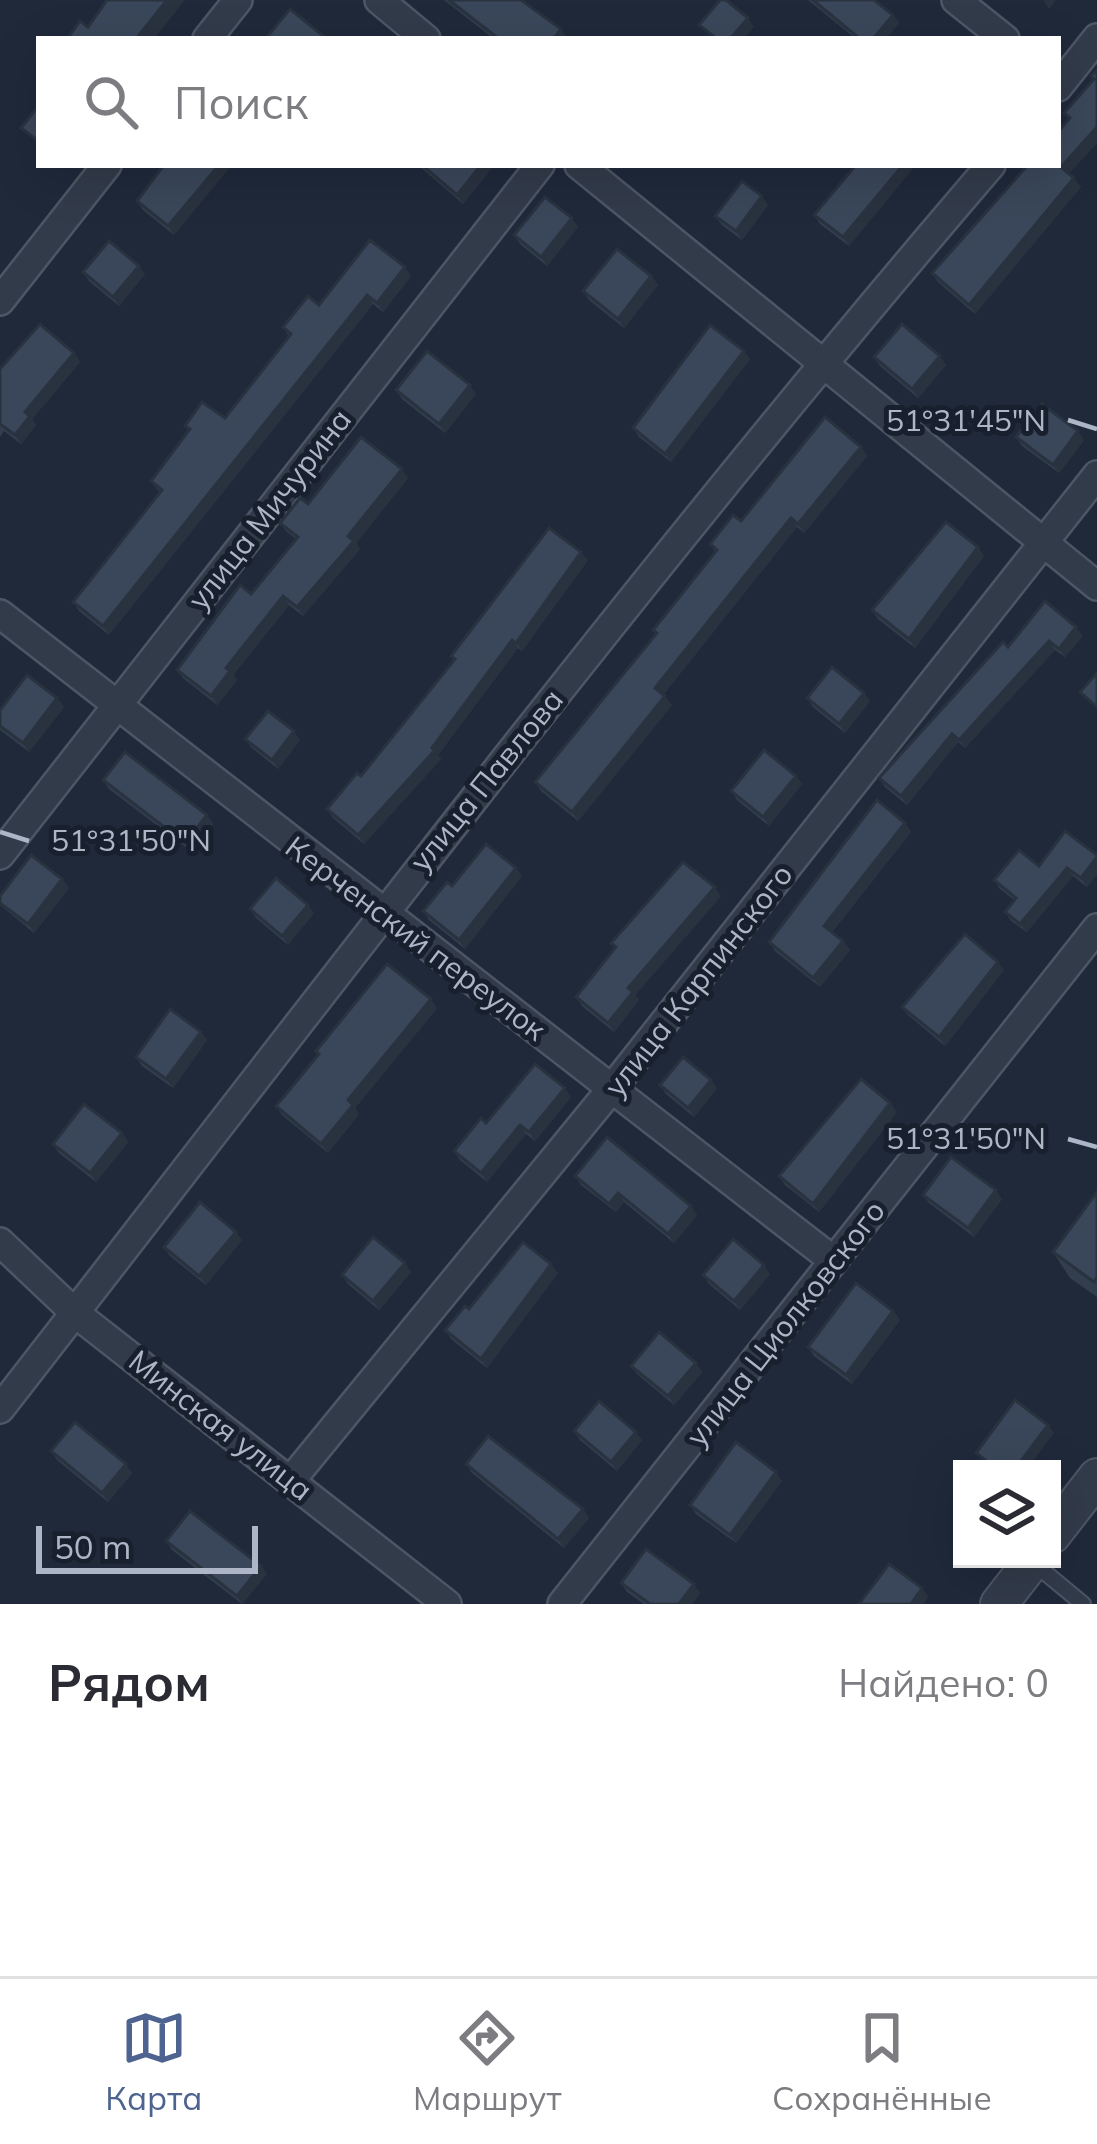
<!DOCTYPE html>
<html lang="ru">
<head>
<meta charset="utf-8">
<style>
  body { margin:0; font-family:Mulish,sans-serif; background:#f2f2f3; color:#2b2b33 }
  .controls { position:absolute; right:36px; bottom:36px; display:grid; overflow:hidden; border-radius:0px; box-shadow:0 12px 48px #0002 }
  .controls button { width:108px; height:108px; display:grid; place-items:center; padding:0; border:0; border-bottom:3px solid #e1e1e2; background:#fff; color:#2b2b33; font:60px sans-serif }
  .scale { position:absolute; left:36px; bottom:30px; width:222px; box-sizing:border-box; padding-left:12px; border:6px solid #adb6c7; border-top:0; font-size:33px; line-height:42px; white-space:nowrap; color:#adb6c7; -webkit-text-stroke:9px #18202e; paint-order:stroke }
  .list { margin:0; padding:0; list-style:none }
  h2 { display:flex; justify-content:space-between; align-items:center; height:156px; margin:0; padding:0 48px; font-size:51px }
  h2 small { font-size:39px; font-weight:400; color:#7c7c81 }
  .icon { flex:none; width:66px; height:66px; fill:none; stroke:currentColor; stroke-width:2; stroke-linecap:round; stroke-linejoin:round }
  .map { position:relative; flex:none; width:1097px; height:1604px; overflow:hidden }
  .search { position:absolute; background:#fff; box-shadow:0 12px 48px #0002; left:36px; right:36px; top:36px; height:132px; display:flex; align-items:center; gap:30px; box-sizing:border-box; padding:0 42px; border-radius:0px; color:#7c7c81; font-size:45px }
  .sheet { height:372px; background:#fff }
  nav { display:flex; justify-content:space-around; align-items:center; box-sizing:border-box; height:168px; border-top:3px solid #e1e1e2; background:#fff; font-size:33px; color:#7c7c81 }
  nav a { display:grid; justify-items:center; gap:6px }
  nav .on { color:#4e638f }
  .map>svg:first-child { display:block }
</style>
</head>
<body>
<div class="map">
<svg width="1097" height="1604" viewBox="0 0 1097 1604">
  <rect width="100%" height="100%" fill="#1f293a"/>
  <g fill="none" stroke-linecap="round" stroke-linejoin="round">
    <g stroke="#4d5665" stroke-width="18">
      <polyline id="service" points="1036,1565 1083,1604"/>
    </g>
    <g stroke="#4d5665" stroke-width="32">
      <g id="minor">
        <polyline points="379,0 426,39"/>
        <polyline points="956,0 1005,39"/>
        <polyline points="207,39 238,0"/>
        <polyline points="1058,87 1097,38"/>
        <polyline points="579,165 1097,586"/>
        <polyline points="0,301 107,165"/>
        <polyline points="0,614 834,1261"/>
        <polyline points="0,855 540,165"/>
        <polyline points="0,1242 75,1313 447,1604"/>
        <path d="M0,1409C326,990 645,568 991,165"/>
        <polyline points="292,1479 613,1087 1097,475"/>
        <polyline points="562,1604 1097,928"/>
      </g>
    </g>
    <g stroke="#4d5665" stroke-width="40">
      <g id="tertiary">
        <polyline points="1052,1535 1097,1477"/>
        <polyline points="999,1604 1034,1559"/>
      </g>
    </g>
    <use href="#service" stroke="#323b4a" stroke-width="14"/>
    <use href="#minor" stroke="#323b4a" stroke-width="27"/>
    <use href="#tertiary" stroke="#323b4a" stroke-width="36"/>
  </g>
  <g fill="#323d4d">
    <polygon points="444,0 521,0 567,38 494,39"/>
    <polygon points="808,0 874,0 893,15 899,23 886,39 856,39"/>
    <polygon points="1097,70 1097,143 1069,173 1081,187 975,314 938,282 932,273 1069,120 1064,113 1094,79"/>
    <polygon points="164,165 174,235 143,210 137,201"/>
    <polygon points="418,165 494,165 463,204"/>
    <polygon points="856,165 849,246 820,224 814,215"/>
    <polygon points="768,205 742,240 722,225 715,216"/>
    <polygon points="578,227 547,266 520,244 514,235"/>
    <polygon points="83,272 145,274 119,306 89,281"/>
    <polygon points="411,276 383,312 373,304 109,635 79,611 73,602 160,493 151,481 188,430 185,426 225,418 289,337 283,327 319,305"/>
    <polygon points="651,276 658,285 624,328 589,300 583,291"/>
    <polygon points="74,353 80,362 32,419 36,425 21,444 4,431 0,437 0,369"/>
    <polygon points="874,357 946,365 918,398 880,366"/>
    <polygon points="750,359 671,462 639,437 633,428"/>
    <polygon points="396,390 476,394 445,433 402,399"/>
    <polygon points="1016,437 1084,440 1059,473 1022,446"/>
    <polygon points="861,447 867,456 804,533 797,527 663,695 672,705 578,821 541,791 535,782 656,635 653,630 715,552 710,544 741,521"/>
    <polygon points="408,478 356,543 360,549 303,616 289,605 233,675 237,680 217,705 183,678 177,670 251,594 296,539 286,531 280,523 308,504"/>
    <polygon points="984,556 915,648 878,619 872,610"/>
    <polygon points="588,560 522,651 518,648 438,755 441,759 364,844 333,818 327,809 361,776 454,661 451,656"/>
    <polygon points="1083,636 1065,657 1055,650 965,748 958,742 907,805 885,787 879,778 1008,647"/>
    <polygon points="57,698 64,707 29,752 0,730 0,710"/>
    <polygon points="807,698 870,701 845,733 813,707"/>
    <polygon points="245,739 300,740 278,769 252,748"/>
    <polygon points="796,776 802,784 769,826 737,800 731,791"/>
    <polygon points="103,780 207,815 213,824 191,851 109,789"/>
    <polygon points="905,823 911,832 832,932 843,941 850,950 820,987 775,951 769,942"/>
    <polygon points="1097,855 1097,874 1087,887 1073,876 1027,932 1011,921 1005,912 1014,900 1000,889 994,880 1039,866"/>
    <polygon points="522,876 465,949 429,920 423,911 452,886"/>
    <polygon points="62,879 69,888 34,933 0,905 0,896"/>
    <polygon points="721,896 635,995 639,1000 614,1032 582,1006 576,997 615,949 611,943"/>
    <polygon points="250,909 314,913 288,945 256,918"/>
    <polygon points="1004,970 945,1046 908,1015 902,1007"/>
    <polygon points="437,1008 355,1108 359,1114 328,1153 282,1115 276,1106 318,1055 316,1051"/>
    <polygon points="201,1032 207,1040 173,1088 142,1066 136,1057"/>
    <polygon points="660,1085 717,1088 694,1117 666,1094"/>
    <polygon points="571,1097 535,1141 526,1134 487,1182 460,1160 454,1151 486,1123"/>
    <polygon points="890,1103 897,1112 819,1212 785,1185 779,1176"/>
    <polygon points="122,1133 128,1142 96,1182 59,1153 53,1144"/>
    <polygon points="575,1176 697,1215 674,1243 624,1202 616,1212 581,1185"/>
    <polygon points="1097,1192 1097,1297 1070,1278 1053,1252"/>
    <polygon points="923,1195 1002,1199 974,1237 929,1203"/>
    <polygon points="242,1240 206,1285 170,1256 164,1247"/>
    <polygon points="411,1272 379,1310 348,1284 342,1275"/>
    <polygon points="558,1273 487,1368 451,1339 445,1330 469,1309"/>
    <polygon points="770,1274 740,1310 709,1284 703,1275"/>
    <polygon points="893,1311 900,1320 852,1384 814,1356 808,1347"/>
    <polygon points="696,1363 702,1372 674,1405 637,1374 631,1366"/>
    <polygon points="574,1431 642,1440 617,1471 580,1440"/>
    <polygon points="51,1451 132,1473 108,1502 57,1460"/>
    <polygon points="466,1464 583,1509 589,1518 564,1548 472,1473"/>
    <polygon points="782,1481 736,1543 696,1514 690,1505"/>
    <polygon points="166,1541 261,1566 267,1574 242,1604 172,1550"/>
    <polygon points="621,1583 700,1593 692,1604 644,1604 627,1592"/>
  </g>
  <g fill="#29323f">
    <polygon points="167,0 185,0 154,39 136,39"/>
    <polygon points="1043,0 1056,0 1049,9"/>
    <polygon points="893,15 899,23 886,39 873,39"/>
    <polygon points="748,18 754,27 744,39 730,39"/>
    <polygon points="561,29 567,38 566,39 557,39 555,37"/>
    <polygon points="1097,127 1097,143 1067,176 1061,167"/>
    <polygon points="219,165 232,165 174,235 168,226"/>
    <polygon points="481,165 494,165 463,204 457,195"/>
    <polygon points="903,165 916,165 849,246 843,237"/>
    <polygon points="1074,178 1081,187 975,314 969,305"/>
    <polygon points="762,196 768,205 742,240 736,231"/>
    <polygon points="572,218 578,227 547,266 541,257"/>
    <polygon points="139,266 145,274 119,306 113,297"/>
    <polygon points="405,267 411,276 383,312 377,303"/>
    <polygon points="651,276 658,285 624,328 618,319"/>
    <polygon points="367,295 373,304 109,635 103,626"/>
    <polygon points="744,351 750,359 671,462 665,454"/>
    <polygon points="74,353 80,362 32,419 36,425 21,444 15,435 25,412"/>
    <polygon points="940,356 946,365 918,398 912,389"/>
    <polygon points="470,385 476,394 445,433 439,424"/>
    <polygon points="1078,431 1084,440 1059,473 1053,465"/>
    <polygon points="861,447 867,456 804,533 798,524"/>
    <polygon points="402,469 408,478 356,543 360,549 303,616 297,607 348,536"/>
    <polygon points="791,518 797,527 661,697 655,688"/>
    <polygon points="978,547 984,556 915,648 909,639"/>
    <polygon points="581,552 588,560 522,651 516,643"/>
    <polygon points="283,596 289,605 233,675 237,680 217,705 211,696 226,668"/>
    <polygon points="1076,627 1083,636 1065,657 1059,649"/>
    <polygon points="512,640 518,648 438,755 441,759 364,844 358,835 432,748"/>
    <polygon points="1049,641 1055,650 965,748 959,740"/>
    <polygon points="864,693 870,701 845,733 839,724"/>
    <polygon points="665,696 672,705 578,821 572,812"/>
    <polygon points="57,698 64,707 29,752 23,743"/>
    <polygon points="294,731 300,740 278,769 272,760"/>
    <polygon points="952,734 958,742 907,805 901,796"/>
    <polygon points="796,776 802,784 769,826 763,817"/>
    <polygon points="207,815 213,824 191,851 185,843"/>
    <polygon points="905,823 911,832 830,934 824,926"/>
    <polygon points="1097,857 1097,874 1087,887 1081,878"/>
    <polygon points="516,868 522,876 465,949 459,940"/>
    <polygon points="1067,868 1073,876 1027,932 1020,924"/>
    <polygon points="62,879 69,888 34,933 28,924"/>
    <polygon points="715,887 721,896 635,995 639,1000 614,1032 608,1023 628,988"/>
    <polygon points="308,905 314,913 288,945 282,936"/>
    <polygon points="843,941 850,950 820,987 813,978"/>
    <polygon points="998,962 1004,970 945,1046 939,1037"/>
    <polygon points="431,999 437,1008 355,1108 359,1114 328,1153 321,1144 348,1100"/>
    <polygon points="201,1032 207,1040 173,1088 166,1079"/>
    <polygon points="711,1080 717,1088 694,1117 688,1108"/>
    <polygon points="565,1088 571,1097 535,1141 529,1132"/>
    <polygon points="890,1103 897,1112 819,1212 813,1204"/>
    <polygon points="520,1125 526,1134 487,1182 481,1173"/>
    <polygon points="122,1133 128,1142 96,1182 90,1173"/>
    <polygon points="996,1190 1002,1199 974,1237 968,1228"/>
    <polygon points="618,1193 624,1202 616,1212 609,1204"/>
    <polygon points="691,1206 697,1215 674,1243 668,1234"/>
    <polygon points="236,1232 242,1240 206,1285 199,1276"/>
    <polygon points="405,1263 411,1272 379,1310 373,1301"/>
    <polygon points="551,1264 558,1273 487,1368 481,1359"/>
    <polygon points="764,1265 770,1274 740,1310 734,1301"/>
    <polygon points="893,1311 900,1320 852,1384 846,1375"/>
    <polygon points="696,1363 702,1372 674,1405 668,1396"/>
    <polygon points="1048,1425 1054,1433 1027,1469 1015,1469"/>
    <polygon points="636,1432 642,1440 617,1471 611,1462"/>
    <polygon points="126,1464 132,1473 108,1502 102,1493"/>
    <polygon points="776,1472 782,1481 736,1543 730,1535"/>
    <polygon points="583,1509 589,1518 564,1548 558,1539"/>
    <polygon points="261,1566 267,1574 242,1604 237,1596"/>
    <polygon points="694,1584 700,1593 692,1604 679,1604"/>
    <polygon points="922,1588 929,1597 923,1604 911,1604"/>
  </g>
  <g fill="#3a475a" stroke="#29323f" stroke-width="3">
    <polygon points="107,0 167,0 136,39 67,39 80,21 88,27"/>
    <polygon points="449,0 521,0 561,29 555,37 558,39 499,39"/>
    <polygon points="720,0 726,0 748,18 730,39 717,39 699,25"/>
    <polygon points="813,0 874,0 893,15 873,39 860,39"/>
    <polygon points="290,9 327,39 269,39 267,37"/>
    <polygon points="1097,70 1097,127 1061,167 1074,178 969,305 932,273 1028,165 1058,165 1058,132 1070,118 1064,113 1094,79 1091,76"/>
    <polygon points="39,105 39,142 21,128"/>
    <polygon points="164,165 219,165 168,226 137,201"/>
    <polygon points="422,165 481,165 457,195"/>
    <polygon points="856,165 903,165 843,237 814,215"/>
    <polygon points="742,181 762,196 736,231 715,216"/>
    <polygon points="545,197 572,218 541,257 514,235"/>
    <polygon points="370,240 405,267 377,303 367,295 103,626 73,602 162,490 151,481 190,429 185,426 202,402 225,418 291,334 283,327 308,296 319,305"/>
    <polygon points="109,241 139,266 113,297 83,272"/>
    <polygon points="617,249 651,276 618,319 583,291"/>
    <polygon points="40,324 74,353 25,412 30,416 15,435 0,424 0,369"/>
    <polygon points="902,324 940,356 912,389 874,357"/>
    <polygon points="710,325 744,351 665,454 633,428"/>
    <polygon points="427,351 470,385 439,424 396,390"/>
    <polygon points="1042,404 1078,431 1053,465 1016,437"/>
    <polygon points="825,417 861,447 798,524 791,518 655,688 665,696 572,812 535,782 657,633 653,630 717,550 710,544 733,515 741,521"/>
    <polygon points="361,437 402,469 348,536 354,541 297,607 283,596 226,668 230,671 211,696 177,670 240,585 251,594 298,537 280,523 300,498 308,504"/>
    <polygon points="946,522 978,547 909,639 872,610"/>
    <polygon points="549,528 581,552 516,643 512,640 432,748 435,750 358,835 327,809 357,773 361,776 455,659 451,656"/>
    <polygon points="1045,601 1076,627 1059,649 1049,641 959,740 952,734 901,796 879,778 1003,642 1008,647"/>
    <polygon points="832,667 864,693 839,724 807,698"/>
    <polygon points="1097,673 1097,707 1080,692"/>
    <polygon points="27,675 57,698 23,743 0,726 0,710"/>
    <polygon points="268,711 294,731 272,760 245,739"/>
    <polygon points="764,750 796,776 763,817 731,791"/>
    <polygon points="125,752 207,815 185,843 103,780"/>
    <polygon points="877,800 905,823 824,926 843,941 813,978 769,942"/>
    <polygon points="1065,831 1097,855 1097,857 1081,878 1067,868 1020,924 1005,912 1016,898 994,880 1019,850 1039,866"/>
    <polygon points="486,844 516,868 459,940 423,911 447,882 452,886"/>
    <polygon points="31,855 62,879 28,924 0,903 0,896"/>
    <polygon points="683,862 715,887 628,988 633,992 608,1023 576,997 616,947 611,943"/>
    <polygon points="276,878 308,905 282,936 250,909"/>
    <polygon points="965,934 998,962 939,1037 902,1007"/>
    <polygon points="387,964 431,999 348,1100 353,1105 321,1144 276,1106 319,1054 316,1051"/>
    <polygon points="170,1009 201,1032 166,1079 136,1057"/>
    <polygon points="683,1057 711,1080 688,1108 660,1085"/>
    <polygon points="535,1064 565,1088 529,1132 520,1125 481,1173 454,1151 481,1118 486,1123"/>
    <polygon points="861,1079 890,1103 813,1204 779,1176"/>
    <polygon points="84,1104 122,1133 90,1173 53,1144"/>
    <polygon points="607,1137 691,1206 668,1234 618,1193 609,1204 575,1176"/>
    <polygon points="951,1157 996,1190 968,1228 923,1195"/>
    <polygon points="1097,1192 1097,1277 1094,1282 1053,1252"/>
    <polygon points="200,1202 236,1232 199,1276 164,1247"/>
    <polygon points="373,1237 405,1263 373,1301 342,1275"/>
    <polygon points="733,1239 764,1265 734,1301 703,1275"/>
    <polygon points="523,1242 551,1264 481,1359 445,1330 465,1306 469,1309"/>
    <polygon points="856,1283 893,1311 846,1375 808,1347"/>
    <polygon points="659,1332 696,1363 668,1396 631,1366"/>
    <polygon points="1015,1400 1048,1425 1015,1469 997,1469 976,1453"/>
    <polygon points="599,1401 636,1432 611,1462 574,1431"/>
    <polygon points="75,1422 126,1464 102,1493 51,1451"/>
    <polygon points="488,1436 583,1509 558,1539 466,1464"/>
    <polygon points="736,1442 776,1472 730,1535 690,1505"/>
    <polygon points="190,1511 261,1566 237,1596 166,1541"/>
    <polygon points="646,1549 694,1584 679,1604 650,1604 621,1583"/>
    <polygon points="889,1564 922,1588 911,1604 859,1604"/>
  </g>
  <path fill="none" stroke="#adb6c7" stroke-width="4.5" d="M1068,420L1097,429M0,832L29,841M1068,1139L1097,1147"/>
  <g text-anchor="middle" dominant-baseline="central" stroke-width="10" stroke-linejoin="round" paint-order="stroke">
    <g font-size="30" fill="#adb6c7" stroke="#18202e">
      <text transform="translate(269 509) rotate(-52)">улица Мичурина</text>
      <text transform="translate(486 780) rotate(-51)">улица Павлова</text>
      <text transform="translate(416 938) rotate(37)">Керченский переулок</text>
      <text transform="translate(698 980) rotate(-52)">улица Карпинского</text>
      <text transform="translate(785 1323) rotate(-52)">улица Циолковского</text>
      <text transform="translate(221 1425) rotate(38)">Минская улица</text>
    </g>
  </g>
  <g font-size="30" text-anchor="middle" fill="#adb6c7" stroke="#18202e" stroke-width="10" stroke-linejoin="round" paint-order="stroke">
    <text x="966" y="431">51°31'45"N</text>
    <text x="131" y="851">51°31'50"N</text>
    <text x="966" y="1149">51°31'50"N</text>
  </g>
</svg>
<div class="controls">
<button><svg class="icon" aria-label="layers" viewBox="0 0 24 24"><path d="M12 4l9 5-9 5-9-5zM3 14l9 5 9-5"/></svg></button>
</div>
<div class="scale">50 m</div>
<div class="search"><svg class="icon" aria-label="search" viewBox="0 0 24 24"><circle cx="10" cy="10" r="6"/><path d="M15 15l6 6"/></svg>Поиск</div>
</div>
<section class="sheet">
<h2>Рядом<small>Найдено: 0</small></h2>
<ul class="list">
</ul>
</section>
<nav>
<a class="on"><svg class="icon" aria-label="map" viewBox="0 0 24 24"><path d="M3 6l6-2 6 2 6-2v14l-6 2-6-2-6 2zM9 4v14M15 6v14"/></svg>Карта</a>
<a><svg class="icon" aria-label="directions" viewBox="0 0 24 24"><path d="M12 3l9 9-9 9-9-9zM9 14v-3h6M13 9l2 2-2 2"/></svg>Маршрут</a>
<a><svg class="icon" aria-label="saved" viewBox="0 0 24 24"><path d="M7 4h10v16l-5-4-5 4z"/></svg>Сохранённые</a>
</nav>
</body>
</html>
